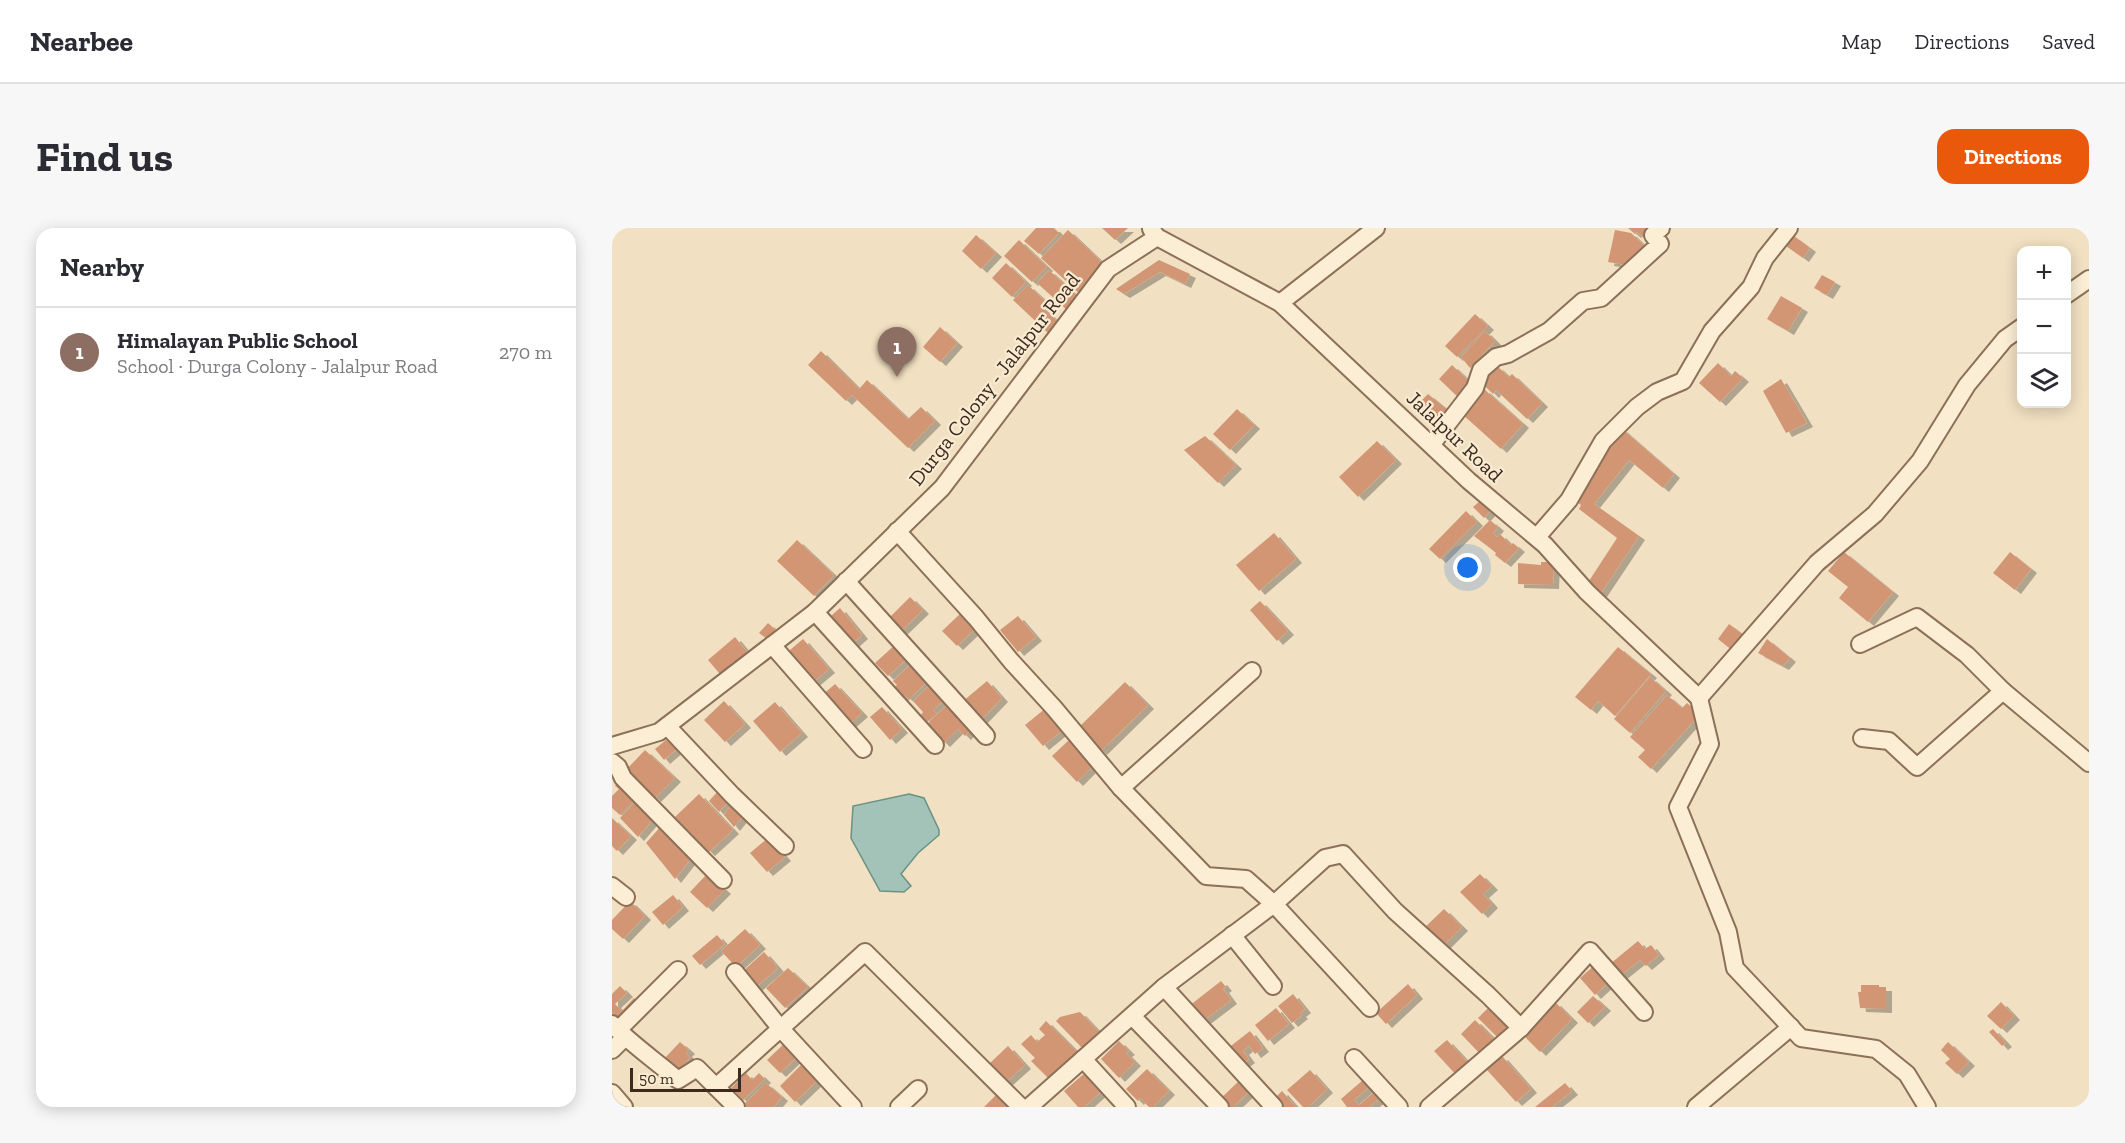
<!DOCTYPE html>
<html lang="en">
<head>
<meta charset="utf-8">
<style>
  body { margin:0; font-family:"Zilla Slab",serif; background:#f7f7f7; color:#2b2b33 }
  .controls { position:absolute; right:18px; top:18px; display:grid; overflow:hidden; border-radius:12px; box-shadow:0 3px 15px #0003 }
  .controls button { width:54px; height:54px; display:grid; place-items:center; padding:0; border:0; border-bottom:2px solid #e1e1e2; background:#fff; color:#2b2b33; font:30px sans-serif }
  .scale { position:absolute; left:18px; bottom:15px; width:111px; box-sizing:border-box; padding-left:6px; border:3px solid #3b2a1d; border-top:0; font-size:16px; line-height:21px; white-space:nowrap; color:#3b2a1d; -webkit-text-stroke:4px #f8ebd2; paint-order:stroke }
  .you { position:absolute; left:856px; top:340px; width:21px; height:21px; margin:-15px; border:4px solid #fff; border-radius:50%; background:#1a73e8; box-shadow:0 0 0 9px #1a73e833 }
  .badge { display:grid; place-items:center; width:39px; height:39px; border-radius:50%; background:#ea580c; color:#fff; font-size:20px; font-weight:700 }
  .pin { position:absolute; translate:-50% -50px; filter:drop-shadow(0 2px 3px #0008) }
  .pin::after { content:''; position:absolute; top:32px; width:21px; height:18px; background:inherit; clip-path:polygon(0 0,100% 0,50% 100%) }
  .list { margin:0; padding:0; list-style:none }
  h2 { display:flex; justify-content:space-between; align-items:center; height:78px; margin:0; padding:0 24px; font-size:26px }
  h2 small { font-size:20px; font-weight:400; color:#7c7c81 }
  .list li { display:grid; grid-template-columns:39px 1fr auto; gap:18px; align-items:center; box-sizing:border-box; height:90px; padding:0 24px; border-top:2px solid #e1e1e2 }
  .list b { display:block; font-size:22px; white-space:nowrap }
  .list p { margin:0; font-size:20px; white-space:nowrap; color:#7c7c81 }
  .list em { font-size:20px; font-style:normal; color:#7c7c81 }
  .icon { flex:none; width:33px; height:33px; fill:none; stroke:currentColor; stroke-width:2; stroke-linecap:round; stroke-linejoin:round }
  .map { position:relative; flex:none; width:1477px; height:879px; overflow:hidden; border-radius:18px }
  header { display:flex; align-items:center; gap:36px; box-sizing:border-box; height:84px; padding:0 30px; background:#fff; border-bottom:2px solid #e1e1e2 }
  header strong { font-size:28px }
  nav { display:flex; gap:33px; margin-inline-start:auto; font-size:21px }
  .intro { display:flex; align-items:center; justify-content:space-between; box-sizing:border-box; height:144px; padding:0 36px }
  h1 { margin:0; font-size:42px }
  .button { padding:15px 27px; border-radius:18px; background:#ea580c; color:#fff; font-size:21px; font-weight:700 }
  main { display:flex; gap:36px; padding:0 36px }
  aside { flex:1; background:#fff; border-radius:18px; box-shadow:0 3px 15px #0003 }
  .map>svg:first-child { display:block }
</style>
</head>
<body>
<header>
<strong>Nearbee</strong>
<nav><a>Map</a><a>Directions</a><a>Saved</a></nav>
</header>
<div class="intro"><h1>Find us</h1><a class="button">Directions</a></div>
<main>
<aside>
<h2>Nearby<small></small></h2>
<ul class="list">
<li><span class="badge" style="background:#8d6e63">1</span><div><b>Himalayan Public School</b><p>School · Durga Colony - Jalalpur Road</p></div><em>270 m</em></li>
</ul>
</aside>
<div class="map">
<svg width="1477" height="879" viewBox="0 0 1477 879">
  <defs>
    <filter id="shadow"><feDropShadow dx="6" dy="4" stdDeviation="0" flood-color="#0004"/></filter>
  </defs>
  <rect width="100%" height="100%" fill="#f1e0c1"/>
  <polygon fill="#a4c3b8" stroke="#6a9286" stroke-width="1.5" points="297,566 312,570 327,602 327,607 306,625 289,646 299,658 292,664 268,663 239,610 241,578"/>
  <g fill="#d29675" filter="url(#shadow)">
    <polygon points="424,0 442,0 447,5 427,26 412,13"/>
    <polygon points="490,0 516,0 503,12"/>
    <polygon points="1016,0 1046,0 1034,12 1025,4 1023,6"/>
    <polygon points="456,2 495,39 470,68 429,30"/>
    <polygon points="1003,2 1019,5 1038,23 1014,37 996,34"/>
    <polygon points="364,7 384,25 369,41 350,23"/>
    <polygon points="1182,8 1198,20 1191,30 1174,18"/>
    <polygon points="407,12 435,39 420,54 392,28"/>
    <polygon points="547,32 578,46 573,56 548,44 512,66 504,61"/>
    <polygon points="394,35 414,54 400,69 380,50"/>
    <polygon points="437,42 468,71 456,83 425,55"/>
    <polygon points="1210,47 1223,54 1215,67 1202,60"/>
    <polygon points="416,57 434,74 430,79 446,94 436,105 401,72"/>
    <polygon points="1169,68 1190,80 1176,103 1155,91"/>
    <polygon points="863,86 876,98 845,129 833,118"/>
    <polygon points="328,99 345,115 328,134 311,119"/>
    <polygon points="873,103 883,113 858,140 849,129"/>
    <polygon points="209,123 247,161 255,152 296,191 309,179 323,193 296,220 240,167 234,173 196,137"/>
    <polygon points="1106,135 1119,148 1123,143 1131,150 1108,174 1087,155"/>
    <polygon points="840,137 861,157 848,171 827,151"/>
    <polygon points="885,138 897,149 900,146 930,175 915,191 884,162 881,166 869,154"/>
    <polygon points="1169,151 1195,195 1174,205 1151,163"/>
    <polygon points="872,161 911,196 889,221 850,186"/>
    <polygon points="816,166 837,183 823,200 801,181"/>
    <polygon points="625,181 642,197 618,222 601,206"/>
    <polygon points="1009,200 1062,246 1051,260 1017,232 982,276 1027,308 989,365 975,356 1005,310 967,281 969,277 961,271"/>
    <polygon points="593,208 624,237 606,255 572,222"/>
    <polygon points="765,213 784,232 746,269 727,249"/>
    <polygon points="869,272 879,282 872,290 861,279"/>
    <polygon points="854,283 865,294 828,331 817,321"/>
    <polygon points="878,292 886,299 881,305 885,309 888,306 899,317 901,315 907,320 893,335 883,327 884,325 878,320 862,308"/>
    <polygon points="662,305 684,331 647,363 624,337"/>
    <polygon points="185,312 222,347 202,368 165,333"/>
    <polygon points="1232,324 1281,364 1256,394 1227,370 1236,359 1216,343"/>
    <polygon points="1398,324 1419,341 1403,362 1381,345"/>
    <polygon points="929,334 942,334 941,357 906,356 906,335 929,337"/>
    <polygon points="298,369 311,382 288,404 276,391"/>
    <polygon points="648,373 676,403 665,413 638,382"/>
    <polygon points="228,380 250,407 241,415 219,388"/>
    <polygon points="349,385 364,400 345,418 330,403"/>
    <polygon points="406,388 424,409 406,424 388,402"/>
    <polygon points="156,395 167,405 158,413 147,405"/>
    <polygon points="1117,396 1133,408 1121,423 1106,411"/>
    <polygon points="123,409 140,430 113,452 96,432"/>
    <polygon points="191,411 217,441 198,457 172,427"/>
    <polygon points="1155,411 1178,430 1171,438 1146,425"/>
    <polygon points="284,416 296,430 276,448 263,435"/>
    <polygon points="1006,419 1039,446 1003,488 986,473 979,482 963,469"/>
    <polygon points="304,431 317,452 297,471 292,467 289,470 280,461 285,457 281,453"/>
    <polygon points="1038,449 1054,463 1018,505 1002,491"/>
    <polygon points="375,453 390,470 367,494 350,474"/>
    <polygon points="321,454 335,469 321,482 325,486 315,494 309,487 311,484 301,473"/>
    <polygon points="513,454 536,477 489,523 466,500"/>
    <polygon points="223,456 250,485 235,498 208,469"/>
    <polygon points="1055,467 1070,480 1075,475 1088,486 1039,541 1026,529 1033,522 1018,509"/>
    <polygon points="112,473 133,496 113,514 92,492"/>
    <polygon points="339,473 361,499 353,508 346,501 332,515 323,506 311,500"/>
    <polygon points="163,474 190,505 168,524 141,493"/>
    <polygon points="270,479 290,501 278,512 258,489"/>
    <polygon points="434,480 452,501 431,518 413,497"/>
    <polygon points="54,512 66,520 52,532 43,521"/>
    <polygon points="457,512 482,537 465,554 440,528"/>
    <polygon points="33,522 63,550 43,570 14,542"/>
    <polygon points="10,551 26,569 8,587 0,580 0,568 7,561 3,558"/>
    <polygon points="109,560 118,572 107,584 97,573"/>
    <polygon points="87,566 121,602 97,624 63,589"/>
    <polygon points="26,571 44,588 26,609 8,590"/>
    <polygon points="120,576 139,578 122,599 112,587"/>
    <polygon points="0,590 19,608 5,623 0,618"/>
    <polygon points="50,597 81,628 63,651 34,615"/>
    <polygon points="156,610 173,629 155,644 138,625"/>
    <polygon points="95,646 113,662 95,680 78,664"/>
    <polygon points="868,646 880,658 871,666 880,676 870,686 848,664"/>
    <polygon points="61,667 71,679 51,697 40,684"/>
    <polygon points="18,673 33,688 11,711 0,701 0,692"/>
    <polygon points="832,681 850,699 828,721 810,702"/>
    <polygon points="133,701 148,717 124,739 109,723"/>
    <polygon points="105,707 113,716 88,737 80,728"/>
    <polygon points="1026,713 1033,721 1039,717 1047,727 1034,738 1028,732 1008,748 998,736"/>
    <polygon points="152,724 166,740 144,759 130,744"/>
    <polygon points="984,736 999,752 983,767 968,750"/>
    <polygon points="176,740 196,759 173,780 154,760"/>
    <polygon points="609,753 614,759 611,761 619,772 590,794 577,778"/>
    <polygon points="796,756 805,767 774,796 764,785"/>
    <polygon points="1249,757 1267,757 1267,759 1274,759 1274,781 1248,780 1246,764 1249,764"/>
    <polygon points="8,758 15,765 3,776 10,783 22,770 29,777 11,796 0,785 0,766"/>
    <polygon points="681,766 693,781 688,785 690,787 680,795 666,778"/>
    <polygon points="981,768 993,779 976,795 965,784"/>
    <polygon points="943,774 960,791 928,824 911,807"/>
    <polygon points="1389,774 1402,788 1389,801 1375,788"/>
    <polygon points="881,775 903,798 889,813 866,790"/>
    <polygon points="664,780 677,796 656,813 643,797"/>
    <polygon points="468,784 490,807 473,823 444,793 448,789"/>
    <polygon points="863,792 886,815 871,829 849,806"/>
    <polygon points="434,793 469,828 441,855 419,833 423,830 409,816 419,807 425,814 433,807 427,801"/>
    <polygon points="1381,801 1394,815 1390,818 1377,804"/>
    <polygon points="638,803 651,820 643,826 637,818 631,823 637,831 628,838 615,821"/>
    <polygon points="176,812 189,825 168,845 155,832"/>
    <polygon points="835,812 860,839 848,851 822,823"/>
    <polygon points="507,813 517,823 514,825 523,834 507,850 489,831"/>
    <polygon points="68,814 77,822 74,825 78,829 65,846 50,833"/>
    <polygon points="1336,814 1357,834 1345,846 1333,835 1338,831 1329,822"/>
    <polygon points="396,818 413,837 394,854 377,836"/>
    <polygon points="890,828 919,861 904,874 875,842"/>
    <polygon points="191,835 207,851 183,874 168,858"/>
    <polygon points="535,841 557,863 541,879 537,879 528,870 526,873 514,861"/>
    <polygon points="698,842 715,861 696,879 691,879 675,862"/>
    <polygon points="474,844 491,862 472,879 466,879 452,863"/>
    <polygon points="134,845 140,852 147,845 153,851 131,872 119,860"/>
    <polygon points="630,850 641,860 621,879 612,879 606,873"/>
    <polygon points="751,852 757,859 742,872 747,877 762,864 768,870 757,879 735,879 729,871"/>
    <polygon points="154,855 170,869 165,875 162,879 129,879"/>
    <polygon points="953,855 960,863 940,879 923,879"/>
    <polygon points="389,862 405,879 372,879"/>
    <polygon points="670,863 684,879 669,879 662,871"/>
  </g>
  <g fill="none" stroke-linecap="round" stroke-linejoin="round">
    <g stroke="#8c7057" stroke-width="20">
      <g id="minor">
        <polyline points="539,1 545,9 668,75 857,253 933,317 975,364 1087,470"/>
        <polyline points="1454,67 1477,51"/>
        <polyline points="668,75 764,0"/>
        <polyline points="823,212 863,160 869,142 884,129 896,126 937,103 971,73 989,70 1048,16 1041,7 1049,0"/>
        <polyline points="285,303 364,390 399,433 442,480 509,560 594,648 634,651 662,676 758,780"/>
        <polyline points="925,309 957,272 991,213 1025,179 1045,164 1071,153 1100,103 1139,59 1153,30 1177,0"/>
        <polyline points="234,353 374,508"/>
        <polyline points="203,384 323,517"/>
        <polyline points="1248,416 1305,389 1355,427 1391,463"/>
        <polyline points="160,417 251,521"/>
        <polyline points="1087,470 1098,516 1066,579 1116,704 1123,740 1189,810 1264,821 1295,846 1315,879"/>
        <polyline points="1087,470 1205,335 1263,286 1308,233 1355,157 1393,111 1410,99"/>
        <polyline points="55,498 120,567 173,618"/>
        <polyline points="1250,510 1277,513 1305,539 1391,463 1477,535"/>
        <polyline points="0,518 47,504 203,384 330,260 496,41 545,9"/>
        <polyline points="0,534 6,539 11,550 111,652"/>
        <polyline points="509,560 640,443"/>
        <polyline points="0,658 14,669"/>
        <polyline points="620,707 661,758"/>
        <polyline points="123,744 169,801 241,879"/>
        <polyline points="552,759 662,676 713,630 731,626 783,683 876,767 909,800"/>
        <polyline points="520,788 608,879"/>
        <path d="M0,796C19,816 44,833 66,852L85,840L124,879"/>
        <polyline points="6,802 66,742"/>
        <polyline points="0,822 13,809"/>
        <polyline points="742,830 787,879"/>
        <polyline points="471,831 515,879"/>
        <polyline points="104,859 253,724 409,879"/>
        <polyline points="0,865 12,879"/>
        <polyline points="287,879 306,861"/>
        <polyline points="417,879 552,759 662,879"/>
        <polyline points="817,879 909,800 978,723 1032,784"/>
        <polyline points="1084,879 1179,799"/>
      </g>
    </g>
    <use href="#minor" stroke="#fbeed5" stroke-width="16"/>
  </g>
  <g text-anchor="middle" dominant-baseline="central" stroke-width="4.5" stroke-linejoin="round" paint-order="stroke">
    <g font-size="21" fill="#3b2a1d" stroke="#f8ebd2">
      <text transform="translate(382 151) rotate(-52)">Durga Colony - Jalalpur Road</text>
      <text transform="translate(843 208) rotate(43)">Jalalpur Road</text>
    </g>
  </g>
</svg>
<div class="controls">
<button>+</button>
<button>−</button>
<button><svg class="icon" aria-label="layers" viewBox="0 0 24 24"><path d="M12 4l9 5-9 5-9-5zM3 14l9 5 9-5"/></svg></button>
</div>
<div class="scale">50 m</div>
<div class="you"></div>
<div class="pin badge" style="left:285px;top:149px;background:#8d6e63">1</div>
</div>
</main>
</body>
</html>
